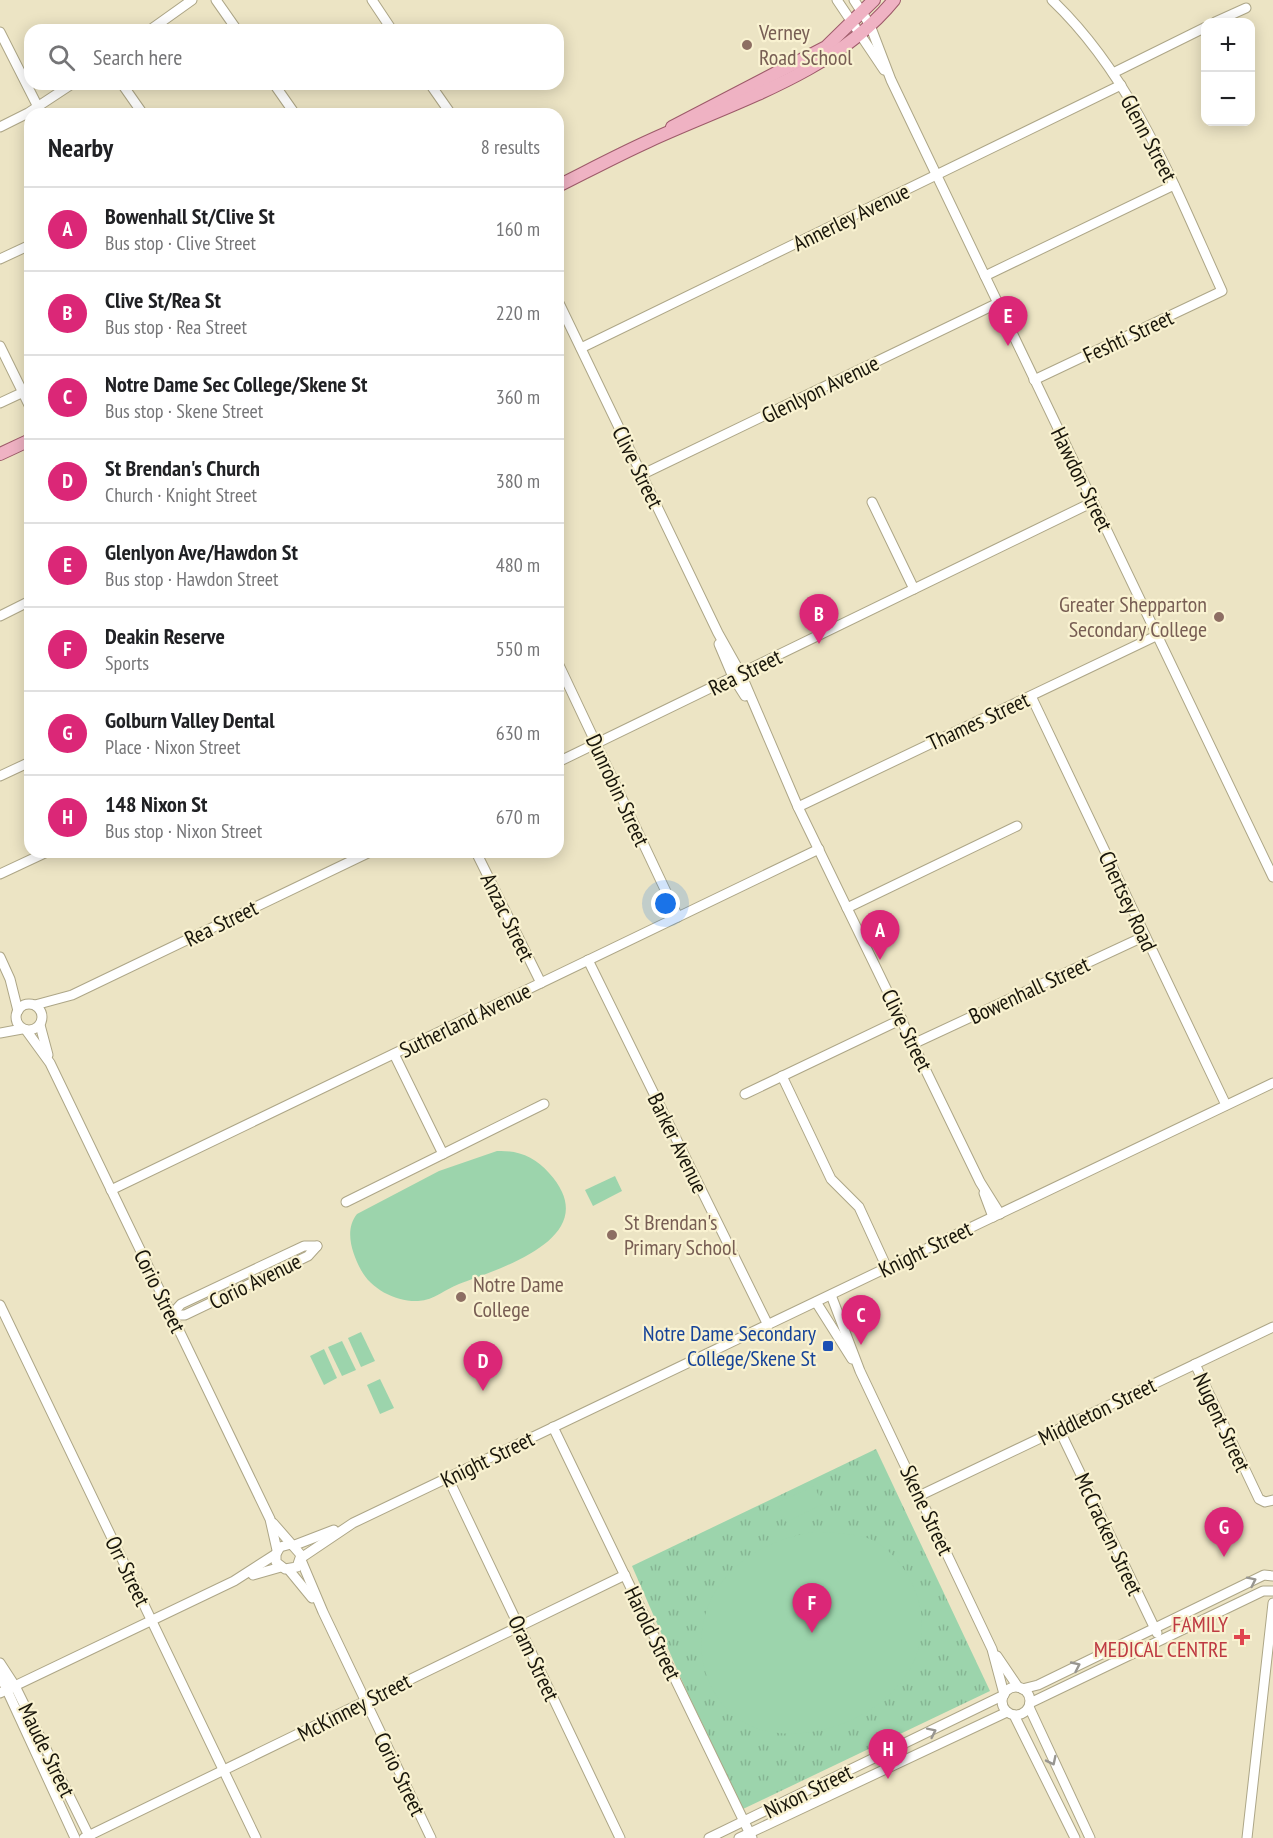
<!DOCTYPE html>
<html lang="en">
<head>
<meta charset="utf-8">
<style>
  body { margin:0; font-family:"PT Sans Narrow",sans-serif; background:#f6f6f6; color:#202124 }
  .controls { position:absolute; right:18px; top:18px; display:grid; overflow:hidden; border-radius:12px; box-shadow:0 3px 15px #0003 }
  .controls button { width:54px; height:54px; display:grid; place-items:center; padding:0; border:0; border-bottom:2px solid #e0e0e0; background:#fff; color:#202124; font:30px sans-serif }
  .you { position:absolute; left:666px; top:904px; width:21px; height:21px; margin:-15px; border:4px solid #fff; border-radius:50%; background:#1a73e8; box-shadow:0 0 0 9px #1a73e833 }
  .badge { display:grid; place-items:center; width:39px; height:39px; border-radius:50%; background:#db2777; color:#fff; font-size:20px; font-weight:700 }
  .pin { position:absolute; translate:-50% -50px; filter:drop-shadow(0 2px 3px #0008) }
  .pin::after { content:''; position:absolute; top:32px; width:21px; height:18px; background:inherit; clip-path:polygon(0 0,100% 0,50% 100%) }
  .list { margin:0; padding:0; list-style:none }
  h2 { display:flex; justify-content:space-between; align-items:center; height:78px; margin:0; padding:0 24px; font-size:26px }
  h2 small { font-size:20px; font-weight:400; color:#757577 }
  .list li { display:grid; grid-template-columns:39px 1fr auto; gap:18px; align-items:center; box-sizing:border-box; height:84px; padding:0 24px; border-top:2px solid #e0e0e0 }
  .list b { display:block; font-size:22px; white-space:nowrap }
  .list p { margin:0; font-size:20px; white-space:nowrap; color:#757577 }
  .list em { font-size:20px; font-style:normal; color:#757577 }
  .icon { flex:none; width:33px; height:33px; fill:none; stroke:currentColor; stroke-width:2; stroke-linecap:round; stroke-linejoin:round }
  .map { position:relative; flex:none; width:1273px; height:1838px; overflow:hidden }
  .search { position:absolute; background:#fff; box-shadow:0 3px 15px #0003; left:24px; top:24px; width:540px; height:66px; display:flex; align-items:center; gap:15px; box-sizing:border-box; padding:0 21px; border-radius:18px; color:#757577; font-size:22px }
  .panel { position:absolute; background:#fff; box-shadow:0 3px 15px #0003; left:24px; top:108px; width:540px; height:750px; border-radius:18px }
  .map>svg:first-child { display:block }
</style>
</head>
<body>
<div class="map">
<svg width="1273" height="1838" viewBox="0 0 1273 1838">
  <defs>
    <pattern id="grass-tufts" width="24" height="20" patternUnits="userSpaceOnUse" patternTransform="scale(1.5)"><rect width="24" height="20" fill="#9cd4ac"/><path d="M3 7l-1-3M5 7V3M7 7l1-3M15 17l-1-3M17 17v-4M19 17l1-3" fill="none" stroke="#86b593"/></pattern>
  </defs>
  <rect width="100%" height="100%" fill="#ece4c4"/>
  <polygon fill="url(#grass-tufts)" points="876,1449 990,1691 743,1809 687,1692 632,1566"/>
  <g fill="#9cd4ac">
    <path d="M497,1151C518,1150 535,1157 549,1173C606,1236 504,1267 459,1284C445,1289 435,1300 418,1301C396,1302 371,1289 361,1270C352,1253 344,1230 357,1214L439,1171Z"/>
    <polygon points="615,1176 622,1191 593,1206 585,1190"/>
    <polygon points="361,1332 375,1361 361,1367 348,1338"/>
    <polygon points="342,1341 356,1370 342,1376 328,1347"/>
    <polygon points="324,1349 337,1378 324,1385 310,1356"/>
    <polygon points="380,1379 394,1408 380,1414 367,1385"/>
    <polygon points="814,1486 823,1504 786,1522 777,1503"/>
    <path d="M813,1532C831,1532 850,1533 867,1538C883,1543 899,1560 907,1574C959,1662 865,1741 779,1733C702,1726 678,1631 726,1577C748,1551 780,1538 813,1532Z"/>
  </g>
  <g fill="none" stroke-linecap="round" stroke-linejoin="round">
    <g stroke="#ada687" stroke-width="11">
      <g id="minor">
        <polyline points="216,0 237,30"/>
        <polyline points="372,0 392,30"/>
        <polyline points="837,0 884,70"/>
        <polyline points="854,0 870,25 891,80 1273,877"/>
        <polyline points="1215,22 1246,8"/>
        <polyline points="150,30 192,0"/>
        <polyline points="0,32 38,107"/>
        <polyline points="1113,73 1206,27"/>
        <polyline points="122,84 143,114"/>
        <polyline points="274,84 295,114"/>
        <polyline points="430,84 451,114"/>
        <polyline points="0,127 28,113 72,84"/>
        <polyline points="0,259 30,245"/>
        <polyline points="985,276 1174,185"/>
        <polyline points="558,301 718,633 741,674 798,807 913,1044 980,1182 1000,1214"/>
        <polyline points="0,346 30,407"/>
        <polyline points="581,348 1121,85"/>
        <path d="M1034,380L1222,291C1176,190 1134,78 1052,0"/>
        <polyline points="0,403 30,389"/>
        <polyline points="641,475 998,303"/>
        <polyline points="872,502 914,589"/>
        <polyline points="0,616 30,601"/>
        <polyline points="719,644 733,677 745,696"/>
        <polyline points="558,663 678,917"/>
        <polyline points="1031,696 1226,1105"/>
        <polyline points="558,762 1093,502"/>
        <polyline points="0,776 30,762"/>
        <polyline points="798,807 1158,635"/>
        <polyline points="476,852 541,983"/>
        <polyline points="0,874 47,852"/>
        <polyline points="847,908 1017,826"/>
        <polyline points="0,957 10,979 18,1011"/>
        <polyline points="588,960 768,1325"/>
        <circle cx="29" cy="1017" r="13"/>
        <polyline points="35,1005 72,995 370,852"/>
        <polyline points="40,1025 48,1055"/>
        <polyline points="26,1030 50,1063 270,1519 277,1550"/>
        <polyline points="0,1033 22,1029"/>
        <polyline points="913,1044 1145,936"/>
        <polyline points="782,1076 831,1179 859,1207 887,1268"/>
        <polyline points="745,1094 902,1019"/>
        <polyline points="443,1154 544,1104"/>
        <polyline points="111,1190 819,849"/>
        <polyline points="984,1193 993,1217"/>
        <polyline points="346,1202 443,1154 394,1054"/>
        <polyline points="831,1295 860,1371 992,1649 1004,1694"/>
        <polyline points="816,1302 852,1359"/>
        <polyline points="0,1305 256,1838"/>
        <polyline points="171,1315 181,1304 304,1246 317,1246"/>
        <polyline points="171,1315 185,1315 308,1256 317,1246"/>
        <polyline points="1195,1364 1259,1499 1265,1502 1273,1500"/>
        <polyline points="553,1427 752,1838"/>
        <polyline points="1059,1429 1157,1633"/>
        <polyline points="448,1478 620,1838"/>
        <polyline points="921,1495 1273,1327"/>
        <polyline points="273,1523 301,1555 297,1567 285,1569 276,1562 276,1554 280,1547 291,1544"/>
        <polyline points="295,1545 334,1530"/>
        <polyline points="301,1558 353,1523 1273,1083"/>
        <polyline points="301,1560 323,1612 431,1838"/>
        <polyline points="289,1570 312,1598"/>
        <polyline points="253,1575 281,1567"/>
        <polyline points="997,1656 1018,1687"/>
        <polyline points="0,1663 15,1686 90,1838"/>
        <polyline points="0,1675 75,1838"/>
        <circle cx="1016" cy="1701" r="14"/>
        <polyline points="1022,1689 1038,1685 1264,1575 1273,1576"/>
        <polyline points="0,1693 234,1581 276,1554"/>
        <polyline points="1030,1703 1263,1591 1273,1591"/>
        <polyline points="1029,1707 1090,1838"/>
        <polyline points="1014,1715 1075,1838"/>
        <polyline points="84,1838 625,1575"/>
        <polyline points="709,1838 1004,1695"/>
        <polyline points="739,1838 1007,1712"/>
        <polyline points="1247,1838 1273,1603"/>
      </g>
    </g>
    <g stroke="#9d5a69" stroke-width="14">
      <g id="major">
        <polyline points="672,127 826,47 874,0"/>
        <path d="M558,186C588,171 618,155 649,141C731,103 835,73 894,0"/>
        <polyline points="0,454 30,440"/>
      </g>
    </g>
    <use href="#minor" stroke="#fff" stroke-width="9"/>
    <use href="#major" stroke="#efb2c3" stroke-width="12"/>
  </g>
  <defs><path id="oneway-chevron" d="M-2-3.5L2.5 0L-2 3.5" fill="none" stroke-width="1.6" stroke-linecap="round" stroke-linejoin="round" transform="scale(1.5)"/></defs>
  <g stroke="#989691">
    <use href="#oneway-chevron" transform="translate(1252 1581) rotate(-26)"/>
    <use href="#oneway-chevron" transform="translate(1076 1666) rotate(-25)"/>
    <use href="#oneway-chevron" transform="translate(932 1732) rotate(-26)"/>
    <use href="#oneway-chevron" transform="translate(1052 1761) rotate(64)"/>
  </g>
  <g fill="#8d6e63" stroke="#f9f2d1" stroke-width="2">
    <circle cx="747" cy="45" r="6"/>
    <circle cx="1219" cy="617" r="6"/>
    <circle cx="612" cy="1235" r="6"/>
    <circle cx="461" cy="1297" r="6"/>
  </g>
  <rect fill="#1a4fb4" stroke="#f9f2d1" stroke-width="2" x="822" y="1340" width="12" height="12" rx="3"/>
  <path fill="#e0444e" stroke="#f9f2d1" stroke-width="2" d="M1239 1628h6v6h6v6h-6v6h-6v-6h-6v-6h6z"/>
  <g text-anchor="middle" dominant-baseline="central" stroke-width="4.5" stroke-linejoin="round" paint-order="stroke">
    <g font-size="22" fill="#785e54" stroke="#f9f2d1" text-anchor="start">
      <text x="759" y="32">Verney<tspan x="759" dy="25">Road School</tspan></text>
      <text x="1207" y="604" text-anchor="end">Greater Shepparton<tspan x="1207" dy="25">Secondary College</tspan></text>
      <text x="624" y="1222">St Brendan's<tspan x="624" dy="25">Primary School</tspan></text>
      <text x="473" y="1284">Notre Dame<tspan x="473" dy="25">College</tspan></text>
    </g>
    <g font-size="22" fill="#19160b" stroke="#f9f2d1">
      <text transform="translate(1149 138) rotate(62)">Glenn Street</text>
      <text transform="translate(851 217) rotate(-26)">Annerley Avenue</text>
      <text transform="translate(1128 336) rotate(-25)">Feshti Street</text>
      <text transform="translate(820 389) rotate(-26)">Glenlyon Avenue</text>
      <text transform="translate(638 467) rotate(64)">Clive Street</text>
      <text transform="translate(1082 479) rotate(64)">Hawdon Street</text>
      <text transform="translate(745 672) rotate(-26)">Rea Street</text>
      <text transform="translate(978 721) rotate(-25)">Thames Street</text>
      <text transform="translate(618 790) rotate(65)">Dunrobin Street</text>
      <text transform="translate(1128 901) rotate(65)">Chertsey Road</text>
      <text transform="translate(508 917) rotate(64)">Anzac Street</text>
      <text transform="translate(221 923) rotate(-26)">Rea Street</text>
      <text transform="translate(1029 990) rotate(-25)">Bowenhall Street</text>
      <text transform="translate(465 1020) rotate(-26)">Sutherland Avenue</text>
      <text transform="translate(907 1030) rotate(64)">Clive Street</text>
      <text transform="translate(678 1143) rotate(64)">Barker Avenue</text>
      <text transform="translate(925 1249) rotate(-26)">Knight Street</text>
      <text transform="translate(255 1281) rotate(-26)">Corio Avenue</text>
      <text transform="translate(160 1291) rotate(64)">Corio Street</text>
      <text transform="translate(1097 1411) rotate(-26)">Middleton Street</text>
      <text transform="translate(1222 1422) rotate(65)">Nugent Street</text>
      <text transform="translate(487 1459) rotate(-26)">Knight Street</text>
      <text transform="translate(927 1510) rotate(65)">Skene Street</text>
      <text transform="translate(1109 1534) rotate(65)">McCracken Street</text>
      <text transform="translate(128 1571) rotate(64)">Orr Street</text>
      <text transform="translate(653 1633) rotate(64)">Harold Street</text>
      <text transform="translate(534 1658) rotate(65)">Oram Street</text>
      <text transform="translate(354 1707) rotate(-27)">McKinney Street</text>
      <text transform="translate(47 1750) rotate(64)">Maude Street</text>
      <text transform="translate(400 1774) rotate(64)">Corio Street</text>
      <text transform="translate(808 1791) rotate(-26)">Nixon Street</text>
    </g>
    <g font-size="22" fill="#164399" stroke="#f9f2d1" text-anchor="end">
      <text x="816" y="1333">Notre Dame Secondary<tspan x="816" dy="25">College/Skene St</tspan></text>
    </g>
    <g font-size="22" fill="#be3a42" stroke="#f9f2d1" text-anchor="end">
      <text x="1228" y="1624">FAMILY<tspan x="1228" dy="25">MEDICAL CENTRE</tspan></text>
    </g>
  </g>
</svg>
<div class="controls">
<button>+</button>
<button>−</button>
</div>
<div class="you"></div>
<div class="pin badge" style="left:880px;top:960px">A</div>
<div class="pin badge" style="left:819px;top:644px">B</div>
<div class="pin badge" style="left:861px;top:1345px">C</div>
<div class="pin badge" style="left:483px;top:1391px">D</div>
<div class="pin badge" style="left:1008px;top:346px">E</div>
<div class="pin badge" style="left:812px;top:1633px">F</div>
<div class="pin badge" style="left:1224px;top:1557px">G</div>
<div class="pin badge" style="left:888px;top:1779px">H</div>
<div class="search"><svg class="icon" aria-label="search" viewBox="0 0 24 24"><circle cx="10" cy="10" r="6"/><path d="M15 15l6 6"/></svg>Search here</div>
<section class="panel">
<h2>Nearby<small>8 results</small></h2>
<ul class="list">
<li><span class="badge">A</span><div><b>Bowenhall St/Clive St</b><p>Bus stop · Clive Street</p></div><em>160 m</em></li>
<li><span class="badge">B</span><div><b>Clive St/Rea St</b><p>Bus stop · Rea Street</p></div><em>220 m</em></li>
<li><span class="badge">C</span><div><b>Notre Dame Sec College/Skene St</b><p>Bus stop · Skene Street</p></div><em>360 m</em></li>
<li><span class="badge">D</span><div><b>St Brendan's Church</b><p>Church · Knight Street</p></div><em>380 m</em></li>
<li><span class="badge">E</span><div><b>Glenlyon Ave/Hawdon St</b><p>Bus stop · Hawdon Street</p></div><em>480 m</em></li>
<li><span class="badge">F</span><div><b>Deakin Reserve</b><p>Sports</p></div><em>550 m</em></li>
<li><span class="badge">G</span><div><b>Golburn Valley Dental</b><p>Place · Nixon Street</p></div><em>630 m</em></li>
<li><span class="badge">H</span><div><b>148 Nixon St</b><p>Bus stop · Nixon Street</p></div><em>670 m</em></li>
</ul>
</section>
</div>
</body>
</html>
